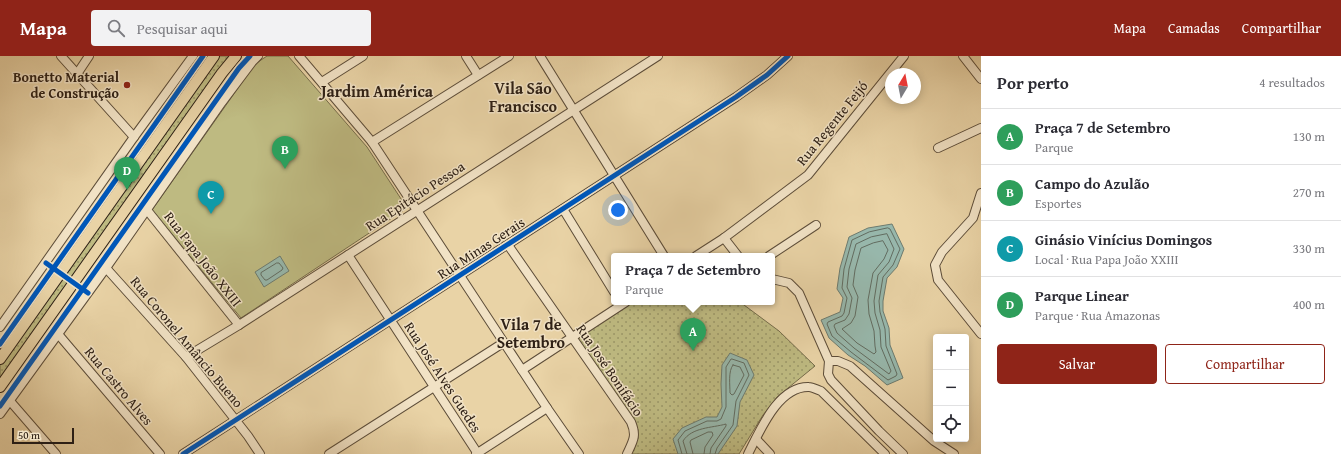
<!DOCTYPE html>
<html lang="pt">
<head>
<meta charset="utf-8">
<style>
  body { margin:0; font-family:"Gentium Book Plus",serif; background:#f2f2f3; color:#2b2b33 }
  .controls { position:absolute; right:12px; bottom:12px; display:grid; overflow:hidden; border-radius:4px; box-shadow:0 2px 10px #0003 }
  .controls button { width:36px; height:36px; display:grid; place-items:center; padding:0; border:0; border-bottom:1px solid #e1e1e2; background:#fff; color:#2b2b33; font:20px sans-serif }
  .compass { position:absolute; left:885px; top:12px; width:36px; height:36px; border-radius:50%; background:#fff; box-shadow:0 2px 10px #0003; rotate:10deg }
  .scale { position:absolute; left:12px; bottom:10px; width:62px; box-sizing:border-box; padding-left:4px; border:2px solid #2e2015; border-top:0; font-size:11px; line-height:14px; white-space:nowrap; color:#2e2015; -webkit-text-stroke:3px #f1e2c5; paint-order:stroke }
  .you { position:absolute; left:618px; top:154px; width:14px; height:14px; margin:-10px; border:3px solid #fff; border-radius:50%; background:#1a73e8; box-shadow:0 0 0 6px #1a73e833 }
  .badge { display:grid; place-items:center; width:26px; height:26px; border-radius:50%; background:#8f2418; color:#fff; font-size:13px; font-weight:700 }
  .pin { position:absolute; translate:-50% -33px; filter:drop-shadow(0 1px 2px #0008) }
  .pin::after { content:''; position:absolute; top:21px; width:14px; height:12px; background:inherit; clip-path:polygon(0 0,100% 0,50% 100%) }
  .popup { position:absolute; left:611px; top:197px; width:164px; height:52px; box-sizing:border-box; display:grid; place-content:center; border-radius:4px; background:#fff; filter:drop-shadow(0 1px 3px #0005); font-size:13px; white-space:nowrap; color:#7c7c81 }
  .popup b { font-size:15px; color:#2b2b33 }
  .popup::after { content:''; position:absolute; left:50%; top:100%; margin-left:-8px; border:8px solid transparent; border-top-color:#fff }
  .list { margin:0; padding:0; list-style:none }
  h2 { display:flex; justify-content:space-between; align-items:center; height:52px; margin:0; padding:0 16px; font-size:17px }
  h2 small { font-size:13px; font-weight:400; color:#7c7c81 }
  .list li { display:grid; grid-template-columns:26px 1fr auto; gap:12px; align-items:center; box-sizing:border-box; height:56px; padding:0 16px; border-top:1px solid #e1e1e2 }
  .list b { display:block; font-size:15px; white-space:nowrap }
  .list p { margin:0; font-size:13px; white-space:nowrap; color:#7c7c81 }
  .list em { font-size:13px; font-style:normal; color:#7c7c81 }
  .actions { display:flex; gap:8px; padding:12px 16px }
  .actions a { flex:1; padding:9px 0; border:1px solid #8f2418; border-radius:4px; text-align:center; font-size:14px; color:#8f2418 }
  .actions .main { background:#8f2418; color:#fff }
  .icon { flex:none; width:22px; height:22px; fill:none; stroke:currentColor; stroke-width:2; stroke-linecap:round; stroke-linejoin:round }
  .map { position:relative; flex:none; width:981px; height:398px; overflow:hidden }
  header { display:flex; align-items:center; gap:24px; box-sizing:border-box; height:56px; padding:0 20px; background:#8f2418; color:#fff }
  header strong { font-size:19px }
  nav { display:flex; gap:22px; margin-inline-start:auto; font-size:14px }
  .search { width:280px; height:36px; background:#f2f2f3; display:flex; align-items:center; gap:10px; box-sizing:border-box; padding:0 14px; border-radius:4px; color:#7c7c81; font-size:15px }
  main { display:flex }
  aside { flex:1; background:#fff }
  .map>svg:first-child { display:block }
</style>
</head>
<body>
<header>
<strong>Mapa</strong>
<div class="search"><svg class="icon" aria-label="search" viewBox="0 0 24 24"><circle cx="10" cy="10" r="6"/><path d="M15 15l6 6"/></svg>Pesquisar aqui</div>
<nav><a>Mapa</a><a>Camadas</a><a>Compartilhar</a></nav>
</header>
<main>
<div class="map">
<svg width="981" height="398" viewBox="0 0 981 398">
  <defs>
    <pattern id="park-dots" width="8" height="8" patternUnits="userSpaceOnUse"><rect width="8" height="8" fill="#beba81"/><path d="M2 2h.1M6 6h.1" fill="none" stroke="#9b9768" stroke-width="1.8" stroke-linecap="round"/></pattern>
  </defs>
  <rect width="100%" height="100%" fill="#e9d3a6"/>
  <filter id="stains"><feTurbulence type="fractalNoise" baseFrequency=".005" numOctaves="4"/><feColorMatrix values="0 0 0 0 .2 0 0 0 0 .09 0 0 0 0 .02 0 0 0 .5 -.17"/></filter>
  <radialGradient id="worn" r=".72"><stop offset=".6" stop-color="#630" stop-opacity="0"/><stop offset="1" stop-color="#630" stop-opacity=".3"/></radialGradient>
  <g fill="url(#park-dots)" stroke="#766d4b">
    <path d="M216,0H230C154,102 82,206 10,312L0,324V306Z"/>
    <polygon points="628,246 740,246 779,275 815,310 777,341 763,359 739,398 630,398 636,374 576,280"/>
  </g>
  <polygon fill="#beba81" stroke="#766d4b" points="267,0 288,0 367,91 407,152 241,262 152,154 255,8"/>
  <g fill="#97b7ab" stroke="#6d7b6f">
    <polygon points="892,168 904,193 897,211 887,222 883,245 883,255 889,272 890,289 903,322 887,329 865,310 848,299 829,282 821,264 840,256 843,242 837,233 840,212 849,181 868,172"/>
    <polygon points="280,200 289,215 264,231 255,216"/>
    <polygon points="730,297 747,304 754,319 740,346 737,370 718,398 678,398 673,383 682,372 706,361 717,361 722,351 721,328 722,309"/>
  </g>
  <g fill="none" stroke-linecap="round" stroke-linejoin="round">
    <g stroke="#626c60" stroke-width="1">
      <polygon points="888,172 890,173 900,193 893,209 883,221 879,245 880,256 885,273 886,290 897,318 896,320 888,324 851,296 832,280 827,268 828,266 842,260 844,257 847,242 842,232 844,213 852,184 869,176"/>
      <polygon points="887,178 894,193 889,206 878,219 874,245 875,257 880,274 881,291 891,315 889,318 854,292 837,277 834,270 835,268 845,264 849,258 852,242 847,231 849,213 856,188 871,181"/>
      <polygon points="883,185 888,194 884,203 873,217 868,244 869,258 874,275 875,290 876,296 874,298 857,287 842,273 851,267 855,260 858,241 853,229 855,214 861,192 873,187"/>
      <polygon points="277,207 279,207 283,212 282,214 267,224 265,224 261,219 261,217"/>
      <path d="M733,309L740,311L744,319L734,338L732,339L730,337C730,329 728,315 733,309Z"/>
      <polyline points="682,398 678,384 685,375 707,365 717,365 721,363 726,351 726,311 731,303 732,303 744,307 749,319 736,345 733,369 717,392 715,398"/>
      <path d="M687,398L683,385C692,371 712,372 726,368V370L711,392L710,398"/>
      <polyline points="693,398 690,386 691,384 708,376 712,376 713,379 705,391 704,398"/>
    </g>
    <g stroke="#5d4d39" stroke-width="10">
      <g id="minor">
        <polyline points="61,0 134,81"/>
        <polyline points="299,0 372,86 547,352 579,398"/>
        <polyline points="466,0 478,19"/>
        <polyline points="540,0 664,200"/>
        <polyline points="963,0 981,23"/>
        <polyline points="77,18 89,0"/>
        <polyline points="322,26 363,0"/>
        <polyline points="372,86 509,0"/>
        <polyline points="938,92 981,72"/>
        <polyline points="981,137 973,162 942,196 935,209 938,224 981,278"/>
        <polyline points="563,153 614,236"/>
        <polyline points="147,154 239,269"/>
        <polyline points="724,182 738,200"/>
        <path d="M508,189L631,366C637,380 633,385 627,398"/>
        <polyline points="348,199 478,398"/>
        <polyline points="696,200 724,182 808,119 904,0"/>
        <polyline points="769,200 816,169"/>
        <polyline points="106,212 186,301 248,380 260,398"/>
        <polyline points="772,223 789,227 799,237 829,305 828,318 831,324 879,375 903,398"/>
        <polyline points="0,271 134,81 193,0"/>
        <polyline points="58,278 160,398"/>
        <polyline points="186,301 239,269 658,0"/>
        <polyline points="829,305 838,305 850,310 934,385 954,398"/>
        <polyline points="522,314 626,246"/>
        <polyline points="10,345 56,398"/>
        <polyline points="0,358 106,212 222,46 252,6 258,0"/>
        <polyline points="756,383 770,398"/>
        <polyline points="183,398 736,41 767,19 788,0"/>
        <polyline points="329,398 503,287"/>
        <polyline points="476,398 547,352"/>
        <path d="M748,398C760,375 778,330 809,331C813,331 817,334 821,335L885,398"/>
      </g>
    </g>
    <g stroke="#2e2015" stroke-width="12">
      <g id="major">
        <polyline points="0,303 214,0"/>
        <polyline points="0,331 222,17 236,0"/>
      </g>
    </g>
    <use href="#minor" stroke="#f1e2c5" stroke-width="8"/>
    <use href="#major" stroke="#e9d3a6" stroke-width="10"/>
    <g stroke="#f1e2c5" stroke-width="8">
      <g id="cycleway">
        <polyline points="46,207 88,237"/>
        <polyline points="0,288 203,0"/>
        <polyline points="0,350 239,12 250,0"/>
        <polyline points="183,398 736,41 767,19 788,0"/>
      </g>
    </g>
    <use href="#cycleway" stroke="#0057b8" stroke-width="5"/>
  </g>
  <circle fill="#8f2418" stroke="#f1e2c5" stroke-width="1.5" cx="127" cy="29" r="4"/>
  <g text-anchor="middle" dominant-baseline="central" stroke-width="3" stroke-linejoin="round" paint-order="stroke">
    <g font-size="14" font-weight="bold" fill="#2e2015" stroke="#f1e2c5" text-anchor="end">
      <text x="119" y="21">Bonetto Material<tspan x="119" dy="16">de Construção</tspan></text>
    </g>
    <g font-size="14" fill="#2e2015" stroke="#f1e2c5">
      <text transform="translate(832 67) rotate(-51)">Rua Regente Feijó</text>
      <text transform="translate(415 140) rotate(-33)">Rua Epitácio Pessoa</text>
      <text transform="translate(481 192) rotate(-33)">Rua Minas Gerais</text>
      <text transform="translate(203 203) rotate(52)">Rua Papa João XXIII</text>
      <text transform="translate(187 286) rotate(50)">Rua Coronel Amâncio Bueno</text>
      <text transform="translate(610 314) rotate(56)">Rua José Bonifácio</text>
      <text transform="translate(443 321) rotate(57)">Rua José Alves Guedes</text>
      <text transform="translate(119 330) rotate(50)">Rua Castro Alves</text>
    </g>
    <g font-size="16" font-weight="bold" fill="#2e2015" stroke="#f1e2c5">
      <text x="523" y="32">Vila São<tspan x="523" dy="18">Francisco</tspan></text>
      <text x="377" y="35">Jardim América</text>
      <text x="531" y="268">Vila 7 de<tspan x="531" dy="18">Setembro</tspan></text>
    </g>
  </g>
  <rect width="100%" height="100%" filter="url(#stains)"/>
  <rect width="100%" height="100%" fill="url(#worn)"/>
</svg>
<div class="controls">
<button>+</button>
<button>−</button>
<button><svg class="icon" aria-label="locate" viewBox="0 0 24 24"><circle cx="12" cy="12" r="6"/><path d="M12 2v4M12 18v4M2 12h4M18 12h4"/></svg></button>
</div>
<svg class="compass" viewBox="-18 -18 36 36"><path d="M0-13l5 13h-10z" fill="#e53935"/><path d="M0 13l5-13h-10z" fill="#7c7c81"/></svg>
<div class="scale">50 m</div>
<div class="you"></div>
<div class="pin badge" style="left:693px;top:295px;background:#2e9e5b">A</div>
<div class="popup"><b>Praça 7 de Setembro</b>Parque</div>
<div class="pin badge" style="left:285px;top:113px;background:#2e9e5b">B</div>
<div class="pin badge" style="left:211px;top:158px;background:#0f9aa8">C</div>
<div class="pin badge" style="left:127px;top:134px;background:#2e9e5b">D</div>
</div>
<aside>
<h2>Por perto<small>4 resultados</small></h2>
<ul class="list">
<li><span class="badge" style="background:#2e9e5b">A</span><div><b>Praça 7 de Setembro</b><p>Parque</p></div><em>130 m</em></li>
<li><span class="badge" style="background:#2e9e5b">B</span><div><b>Campo do Azulão</b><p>Esportes</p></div><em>270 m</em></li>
<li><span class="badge" style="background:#0f9aa8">C</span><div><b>Ginásio Vinícius Domingos</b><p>Local · Rua Papa João XXIII</p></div><em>330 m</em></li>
<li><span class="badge" style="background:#2e9e5b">D</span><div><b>Parque Linear</b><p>Parque · Rua Amazonas</p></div><em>400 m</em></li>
</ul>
<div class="actions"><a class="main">Salvar</a><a>Compartilhar</a></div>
</aside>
</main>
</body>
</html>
